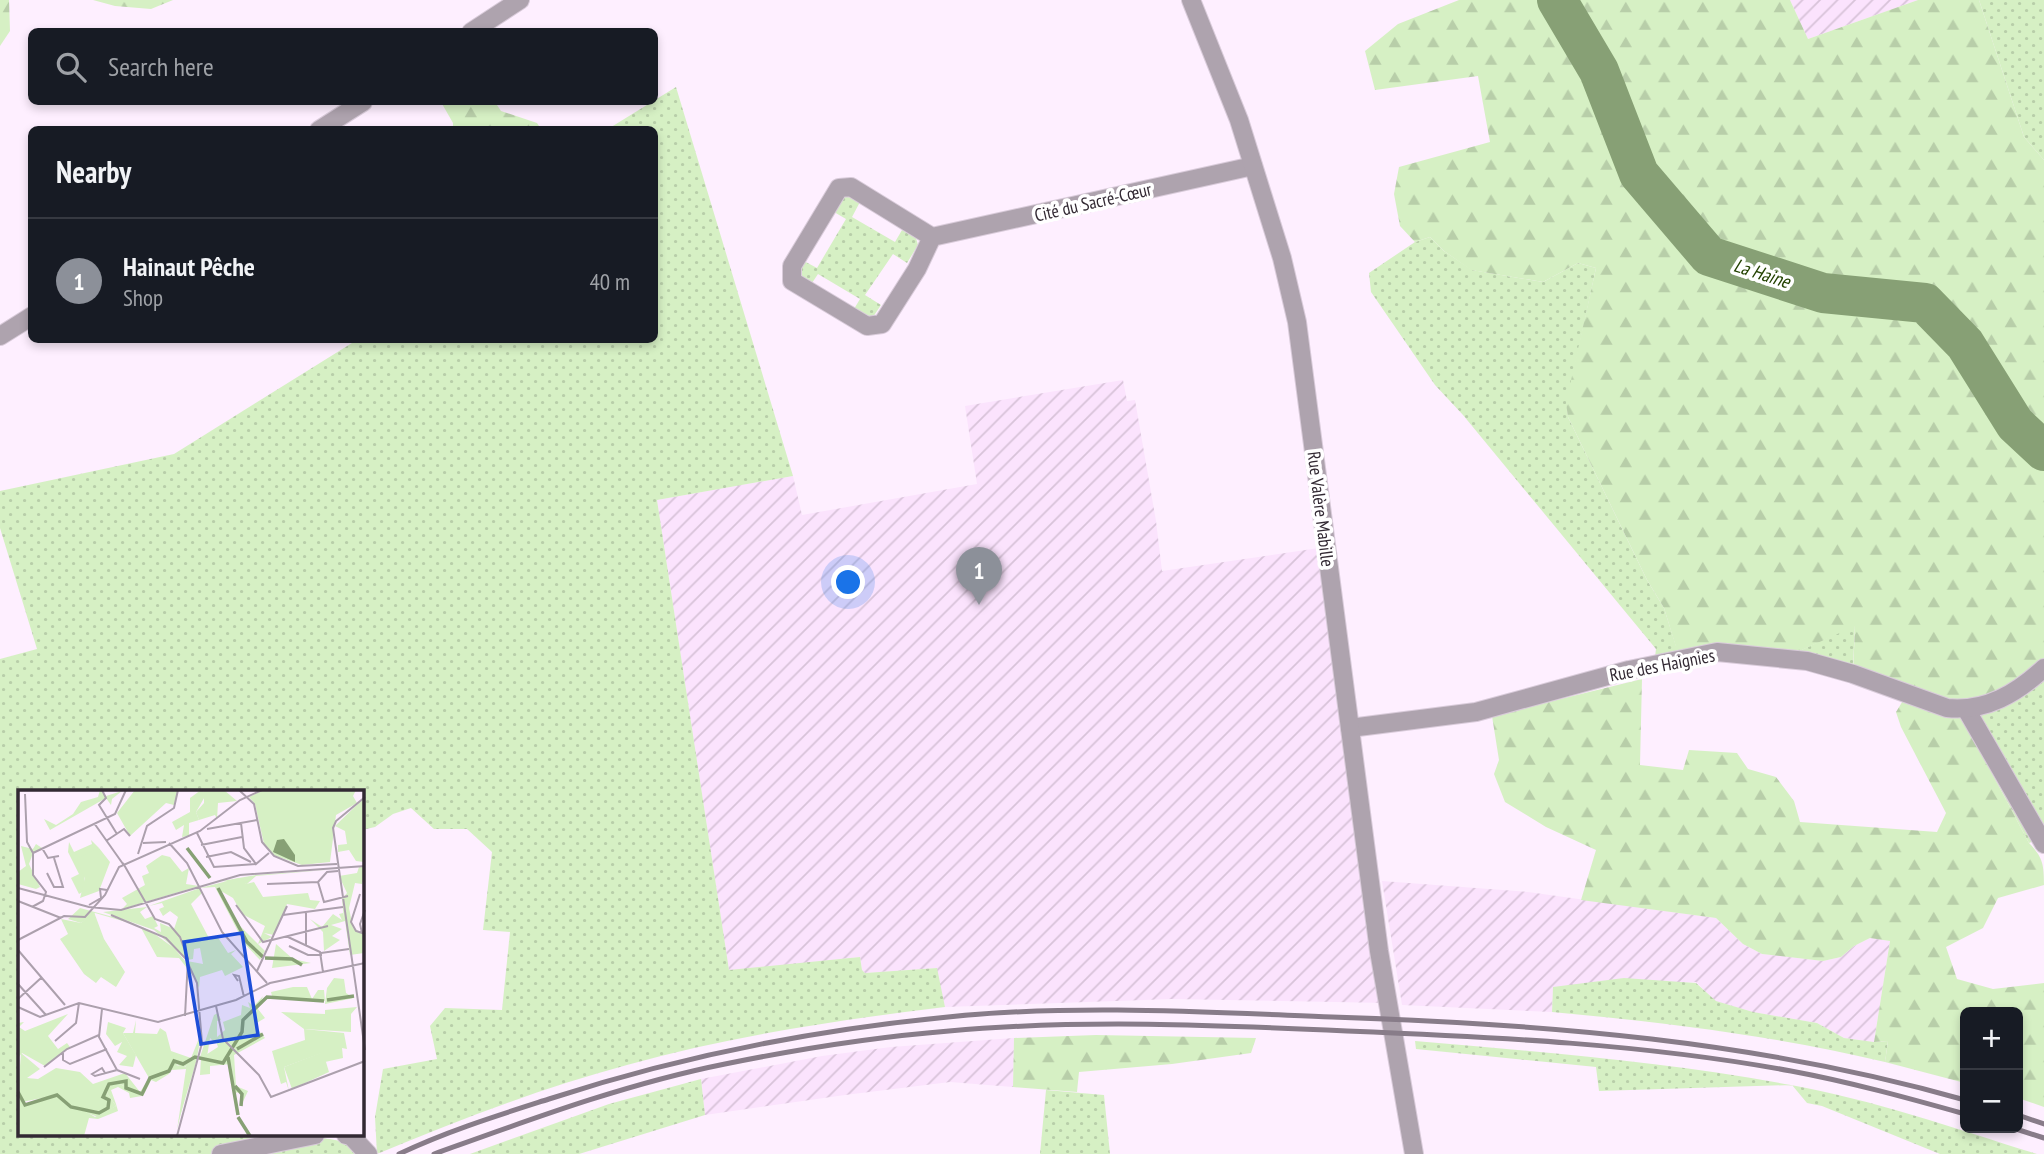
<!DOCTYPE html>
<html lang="en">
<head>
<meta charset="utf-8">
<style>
  body { margin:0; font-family:"PT Sans Narrow",sans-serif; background:#242831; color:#f1f3f6 }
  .controls { position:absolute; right:21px; bottom:21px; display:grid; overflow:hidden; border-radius:10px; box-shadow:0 4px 10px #0003 }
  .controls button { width:63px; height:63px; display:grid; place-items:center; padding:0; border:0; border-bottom:2px solid #363941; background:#171b24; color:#f1f3f6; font:35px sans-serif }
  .you { position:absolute; left:849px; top:583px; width:24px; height:24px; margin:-18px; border:5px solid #fff; border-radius:50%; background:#1a73e8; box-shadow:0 0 0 10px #1a73e833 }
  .badge { display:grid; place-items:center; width:46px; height:46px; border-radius:50%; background:#8c9099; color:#fff; font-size:23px; font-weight:700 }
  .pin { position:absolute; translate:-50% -58px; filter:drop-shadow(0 2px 4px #0008) }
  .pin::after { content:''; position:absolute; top:37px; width:24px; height:21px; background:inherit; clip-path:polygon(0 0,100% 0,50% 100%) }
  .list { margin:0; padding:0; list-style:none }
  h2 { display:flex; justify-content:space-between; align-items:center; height:91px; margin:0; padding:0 28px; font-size:30px }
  h2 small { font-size:23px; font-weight:400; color:#9ea1a6 }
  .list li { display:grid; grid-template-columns:46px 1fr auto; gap:21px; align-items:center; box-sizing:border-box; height:126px; padding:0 28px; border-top:2px solid #363941 }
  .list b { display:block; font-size:26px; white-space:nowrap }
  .list p { margin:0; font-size:23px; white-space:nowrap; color:#9ea1a6 }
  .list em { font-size:23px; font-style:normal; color:#9ea1a6 }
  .icon { flex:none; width:38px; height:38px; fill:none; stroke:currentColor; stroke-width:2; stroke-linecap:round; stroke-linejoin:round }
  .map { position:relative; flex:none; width:2044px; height:1154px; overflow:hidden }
  .search { position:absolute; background:#171b24; box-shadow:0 4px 10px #0003; left:28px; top:28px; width:630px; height:77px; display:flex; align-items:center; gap:18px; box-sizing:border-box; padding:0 24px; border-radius:10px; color:#9ea1a6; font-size:26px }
  .panel { position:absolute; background:#171b24; box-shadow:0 4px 10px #0003; left:28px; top:126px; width:630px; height:217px; border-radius:10px }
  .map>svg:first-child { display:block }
</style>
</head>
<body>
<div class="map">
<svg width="2044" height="1154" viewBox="0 0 2044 1154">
  <defs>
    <pattern id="industrial-furrows" width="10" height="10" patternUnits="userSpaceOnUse" patternTransform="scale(1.75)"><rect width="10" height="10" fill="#fbe3fd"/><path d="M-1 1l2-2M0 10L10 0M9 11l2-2" fill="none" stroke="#d8c3d9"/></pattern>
    <pattern id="grass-dots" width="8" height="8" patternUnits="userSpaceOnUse" patternTransform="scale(1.75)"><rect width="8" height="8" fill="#d6f0c4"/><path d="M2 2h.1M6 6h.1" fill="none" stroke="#b8cea9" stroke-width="1.8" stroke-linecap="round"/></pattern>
    <pattern id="forest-firs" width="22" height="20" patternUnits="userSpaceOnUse" patternTransform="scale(1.75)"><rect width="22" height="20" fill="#d6f0c4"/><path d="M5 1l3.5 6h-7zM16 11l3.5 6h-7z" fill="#b8cea9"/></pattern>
  </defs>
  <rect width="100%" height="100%" fill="#feefff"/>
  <g fill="url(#industrial-furrows)">
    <polygon points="1790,0 1918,0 1808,39"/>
    <polygon points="1123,380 1127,401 1135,400 1156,521 1162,571 1319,548 1387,1003 1172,999 945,1007 936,968 865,973 862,970 860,957 729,971 657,500 793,476 802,515 977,484 965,406"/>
    <polygon points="1382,881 1528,892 1716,918 1743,944 1762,954 1823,961 1841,957 1854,946 1870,938 1890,941 1874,1042 1844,1038 1817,1023 1753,1012 1715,1001 1696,982 1553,988 1552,1012 1402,1005"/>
    <polygon points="1014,1038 1013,1087 950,1082 845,1095 705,1115 701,1079 822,1056 891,1047"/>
  </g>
  <g fill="url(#grass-dots)">
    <polygon points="1979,0 2044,0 2044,160 2024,137"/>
    <path d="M676,87L793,476L657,500L729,970L860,957L862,970L865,973L937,968L945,1007C838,1020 731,1036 627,1065C542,1088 458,1120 377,1154L375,1117L383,1069L437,1059L430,1026L445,1008L502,1010L510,932L483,930L492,852L467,829H434L411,808L393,814L375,827L362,830V792H19V1135H306C324,1141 344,1135 357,1154H0V659L37,649L0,528V491L174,454L352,343L351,340H654V130L608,129Z"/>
    <polygon points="848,194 860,202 852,217 895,242 902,230 916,238 918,245 907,263 893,254 865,295 881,305 873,317 866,317 854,309 860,299 818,274 810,286 799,280 802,260 817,268 846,219 834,212 842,196"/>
    <polygon points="1430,237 1444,251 1472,270 1543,282 1578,263 1596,268 1567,403 1568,417 1647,580 1664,608 1676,646 1690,651 1655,657 1656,649 1463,415 1435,385 1371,292 1369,273 1415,242"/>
    <polygon points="1855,625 1853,667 1795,653"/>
    <path d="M2044,678V837L2029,843L1961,715C1997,706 2016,704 2044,678Z"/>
    <path d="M1624,978L1696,983L1716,1001L1753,1012L1817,1023L1844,1038L1874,1042L1888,1041L1885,1062C1775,1036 1664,1022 1552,1012L1553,987Z"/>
    <path d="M1415,1041C1541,1052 1667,1062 1791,1085C1874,1100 1956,1129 2037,1154H1940L1822,1106L1807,1103L1792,1085L1599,1091L1596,1067L1416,1049Z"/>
    <polygon points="701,1079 705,1115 579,1154 470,1154 609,1104"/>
    <polygon points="1046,1090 1104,1095 1110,1154 1040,1154"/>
  </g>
  <g fill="url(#forest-firs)">
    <polygon points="0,0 9,0 10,31 0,46"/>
    <polygon points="93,0 173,0 151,9 115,6"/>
    <polygon points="1459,0 1790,0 1808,39 1918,0 1979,0 2024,137 2044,160 2044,668 1966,709 1853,674 1855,626 1782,659 1690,651 1676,647 1664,608 1647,580 1568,417 1566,403 1596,268 1578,263 1543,282 1471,270 1444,251 1430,237 1415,242 1400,226 1394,194 1399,167 1490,142 1478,76 1375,90 1365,51 1398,24"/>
    <polygon points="441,102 495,102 501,111 537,123 541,129 453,129 453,123"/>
    <path d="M1642,679L1640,765L1683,770L1689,750L1737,753L1748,769L1776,777L1794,801L1800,822L1937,832L1946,813L1901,727L1896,712L1904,699L1961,715L2029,843C2043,857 2044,865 2044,885L1998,898L1983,928L1946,947L1957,979L1993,989L2044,983V1107L2018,1098V1012H1965V1083L1885,1062L1888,1041L1874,1042L1890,941L1870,938L1854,946L1841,957L1823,961L1762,954L1743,944L1716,918L1581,900L1596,850L1546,827L1505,802L1494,774L1499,760L1492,716Z"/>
    <polygon points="1096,1035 1256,1038 1251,1053 1172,1064 1079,1072 1077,1092 1013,1087 1014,1038"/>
  </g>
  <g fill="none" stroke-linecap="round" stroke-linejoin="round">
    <polyline stroke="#87a075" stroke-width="40" points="1557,0 1599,71 1639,174 1709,256 1823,293 1925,303 1965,344 2015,424 2044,451"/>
    <g stroke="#d9cbda" stroke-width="20">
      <g id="minor">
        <polyline points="471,32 520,0"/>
        <polyline points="319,130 363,102"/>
        <polyline points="932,237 917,269 882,324 867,326 792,281 792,266 839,188 851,187 932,237 1253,166"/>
        <polyline points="0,336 32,316"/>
        <polyline points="1966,709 2044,844"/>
        <path d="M1350,728L1476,712L1629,670L1717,652L1807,661L1853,674L1947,708C1986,712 2017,693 2044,668"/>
        <polyline points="346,1135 351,1136 368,1154"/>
        <polyline points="221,1154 315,1135"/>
      </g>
    </g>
    <g stroke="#d9cbda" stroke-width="20">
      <polyline id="tertiary" points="1191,0 1239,120 1282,258 1297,322 1379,951 1414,1154"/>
    </g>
    <use href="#minor" stroke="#aea3ae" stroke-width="18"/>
    <use href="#tertiary" stroke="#aea3ae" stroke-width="18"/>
    <g stroke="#887c89" stroke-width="5">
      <polyline points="2018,1115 2044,1124"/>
      <polyline points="2013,1128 2044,1138"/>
      <path d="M399,1154C447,1131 499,1115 549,1099C678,1057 813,1030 948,1017C1074,1004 1206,1012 1332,1017C1546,1024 1759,1041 1965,1100"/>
      <path d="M434,1154C529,1120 625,1084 725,1064C799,1049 874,1037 949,1031C1081,1019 1215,1025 1347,1031C1495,1037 1645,1044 1791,1071C1850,1082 1908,1098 1965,1114"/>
    </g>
  </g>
  <g text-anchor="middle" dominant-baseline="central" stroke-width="7" stroke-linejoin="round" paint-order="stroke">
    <g font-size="18" fill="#322933" stroke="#fff">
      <text transform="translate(1093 202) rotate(-13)">Cité du Sacré-Cœur</text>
      <text transform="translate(1321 509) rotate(83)">Rue Valère Mabille</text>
      <text transform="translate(1662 665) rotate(-11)">Rue des Haignies</text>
    </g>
    <g font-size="19" font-style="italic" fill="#234200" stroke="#fff">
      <text transform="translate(1762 273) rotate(18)">La Haine</text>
    </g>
  </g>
  <g transform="translate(18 790)">
    <rect width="346" height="346" fill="#feefff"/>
    <path d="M186,0H206L219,11L200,13L199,29L197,25L181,30L178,22L186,13ZM73,50L81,58L66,84L68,100L61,104L53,88L61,84L50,62L51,52L56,62L74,54ZM144,65L152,67L164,82L171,78L168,94L181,96L104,119L109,114L104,108L127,95L124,86L131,83L128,76ZM319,79L238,86L229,94L204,91L238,85ZM182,98L184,103L173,114L192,150L199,146L210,163L218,160L213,164L225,177L207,186L204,180L182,187L181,198L169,171L185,174L182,158L176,159L175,169L169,170L136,140L85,122L129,117L122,122L127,129L135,126L140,136L136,138L143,142L142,133L156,139L160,127L152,121L145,126L141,119L146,117L144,113L131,116ZM62,118L110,131L131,140L156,158L168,172L176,187L161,168L139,167L122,136L77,123L63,133L50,129ZM275,197H289L294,209L300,200H306L307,211L254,206L253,202ZM183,222L184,241L179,267L158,275L167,277L176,268L159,340L168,279L154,280L155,269L140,288H131L105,243H115L118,230L117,243L139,244L142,238L148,242L153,261L173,268L184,241ZM50,224L30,246L40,259L49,253L52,257L27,276L4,263L0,268V233L6,232L1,237L7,241ZM286,239L326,243L329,259L324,258L325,268L307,272L304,263L266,277L271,301L268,292L263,294L254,261L287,250ZM241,241L247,248L216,265L218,296L230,301L223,316L222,302L217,303L213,274L192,276V284L182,285L183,268L200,257L198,251L204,247L216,259L220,249ZM91,294H102L124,306L112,308L111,303L100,297L93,300L98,314L100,321L80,329L71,328L66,346H0V302L7,315L39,305L77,327L98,316L89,303Z" fill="#d6f0c4"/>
    <path d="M82,0L88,6L104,1L94,9L93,15L88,8L32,40L26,29L38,35L55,24L63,12L80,7ZM117,0H160L156,15L148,13L112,46L99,23ZM183,0L189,3L178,22L181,30L171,33V46L164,47L166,35L158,40L154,32L172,22V8ZM346,8V72L338,71L331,60L320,62V55L329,54L327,41L317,36ZM18,54L24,58L15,63L11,74L22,97L18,99L0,94V82L8,76L3,56L15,59ZM81,58L92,72L81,101L62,108L67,89L59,69ZM341,77H346V88L344,94L337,93L331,118L335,138L346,144V163L332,165L327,131L313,135L324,139L314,146L322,150L306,161L305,142L292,129L304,137L315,124L324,130L321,124L325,123L326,130L324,109L329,103L321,86L339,83ZM221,88L228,94L236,92L245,107L290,103L292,110L302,111L297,119L269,114L256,145L246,143L254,147L240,154L247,161L242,170L226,153L197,97L182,98ZM203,101L215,108L224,124L247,136L240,154L220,134ZM258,154L275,169L293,173L254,178ZM316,188L326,189L328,203L336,208L307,214L309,198ZM245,206L240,219L247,228L237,234L241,241L226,254L217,250L214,256L204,247L196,252L192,248L189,267H182L196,225L200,223L203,230L199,231V247L207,240L205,232L223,225L224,215L232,218L230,212L236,216ZM339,217L333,224V242L286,239L263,222L307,224V220ZM90,232L108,238L105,243L118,265L115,277L101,275L109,266L99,262L104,252L97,256L88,244ZM3,263L22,279L9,288L20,289L38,278L62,282L75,294L107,283L122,302L132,287L139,288L154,269L158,271L151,284L138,292L133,290L125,306L102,294L90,295L89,303L98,316L80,327L53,317L39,305L4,312L0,302ZM175,267L179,269L160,333L174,273L164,278L159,274Z" fill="#d6f0c4" fill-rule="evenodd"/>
    <path d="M305,262L311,282L274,299L266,277Z" fill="#d6f0c4"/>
    <path d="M245,0H338L335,6L339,13L318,25L312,72L284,75L255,65L246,54L237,14L231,7Z" fill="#d6f0c4"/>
    <path d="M76,122L86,149L107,182L98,197L83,187L78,193L66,184L42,149L50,144L43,129L63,133Z" fill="#d6f0c4"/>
    <path d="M266,49L277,65V72L255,62L259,50Z" fill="#87a075"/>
    <path fill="none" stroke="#87a075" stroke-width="3.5" d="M169,58L192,88M200,98L229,152L245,167M247,168L274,169L284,175M309,210L336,206M219,259L245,244M210,267L220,325M217,296L224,304L223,316M0,302L7,315L39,305L53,317L81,323L90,318L91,310L85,307L91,294L108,291V298L124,304L132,288L151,281L156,271L165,274L177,267L205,273L224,242L225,230L249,207L306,211M220,327L232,346"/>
    <path fill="none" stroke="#aca0ad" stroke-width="2" d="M84,0L88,8L81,15L99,44M221,0L236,14L244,52L256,66L280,76L319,74M7,4L9,52L15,63M347,7L318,31L315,38L347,260M76,33L105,74M223,33L226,58L238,74L251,63M189,39L239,30M179,43L196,77L238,74M88,51L106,39L112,46M125,53L148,52M151,53L169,73L204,142L249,193M183,55L224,47M24,58L30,68L41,66M15,63L97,24L108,0M120,64L129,36L156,18L160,0M188,67L213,62L233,72M105,73L137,129L151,134L162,147L170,169L167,226M29,83L36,97H45L36,68M300,92L306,112L330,106M249,94L300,92L309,82L320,81M0,98L71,117L103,120L222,85L347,76M342,104L333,132L338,141L347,144M0,111L43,128M71,115L83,108L82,99L89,100M218,115L245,152L253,150M14,117L25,111L28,102L15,85V63M288,123V155M93,125L148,148L168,169L179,193L184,253L159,346M265,125L325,117M344,143L342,134L347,120M270,147L302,162L305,182M0,150L46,126L67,127L87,105L101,77L182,41L222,10L244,0M254,150L310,136M271,156L290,165H304M0,160L47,215M303,163L331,159M239,181L269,116M220,191L216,185L221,186L226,207M0,194L28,225M0,209L23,188M198,216L205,249L241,285L253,307L347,271M0,217L22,227L61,213L140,232L218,210L252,193L347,173M84,219L81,247L99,280M37,251L58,233L61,213M45,263V270L52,274L89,259M26,277L49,259L81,245M99,280L122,289M87,283L84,278L74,284L77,286L99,280"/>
    <path fill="#1d4ed8" fill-opacity="0.15" stroke="#1d4ed8" stroke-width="3.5" d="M224,143L240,245L183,254L166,152Z"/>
    <rect width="346" height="346" fill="none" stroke="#322933" stroke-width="3.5"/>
  </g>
</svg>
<div class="controls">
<button>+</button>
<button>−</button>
</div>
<div class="you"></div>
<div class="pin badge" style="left:979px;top:605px">1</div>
<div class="search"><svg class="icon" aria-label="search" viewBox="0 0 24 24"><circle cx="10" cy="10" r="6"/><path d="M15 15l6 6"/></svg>Search here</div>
<section class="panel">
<h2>Nearby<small></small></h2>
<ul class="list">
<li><span class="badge">1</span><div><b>Hainaut Pêche</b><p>Shop</p></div><em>40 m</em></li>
</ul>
</section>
</div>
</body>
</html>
